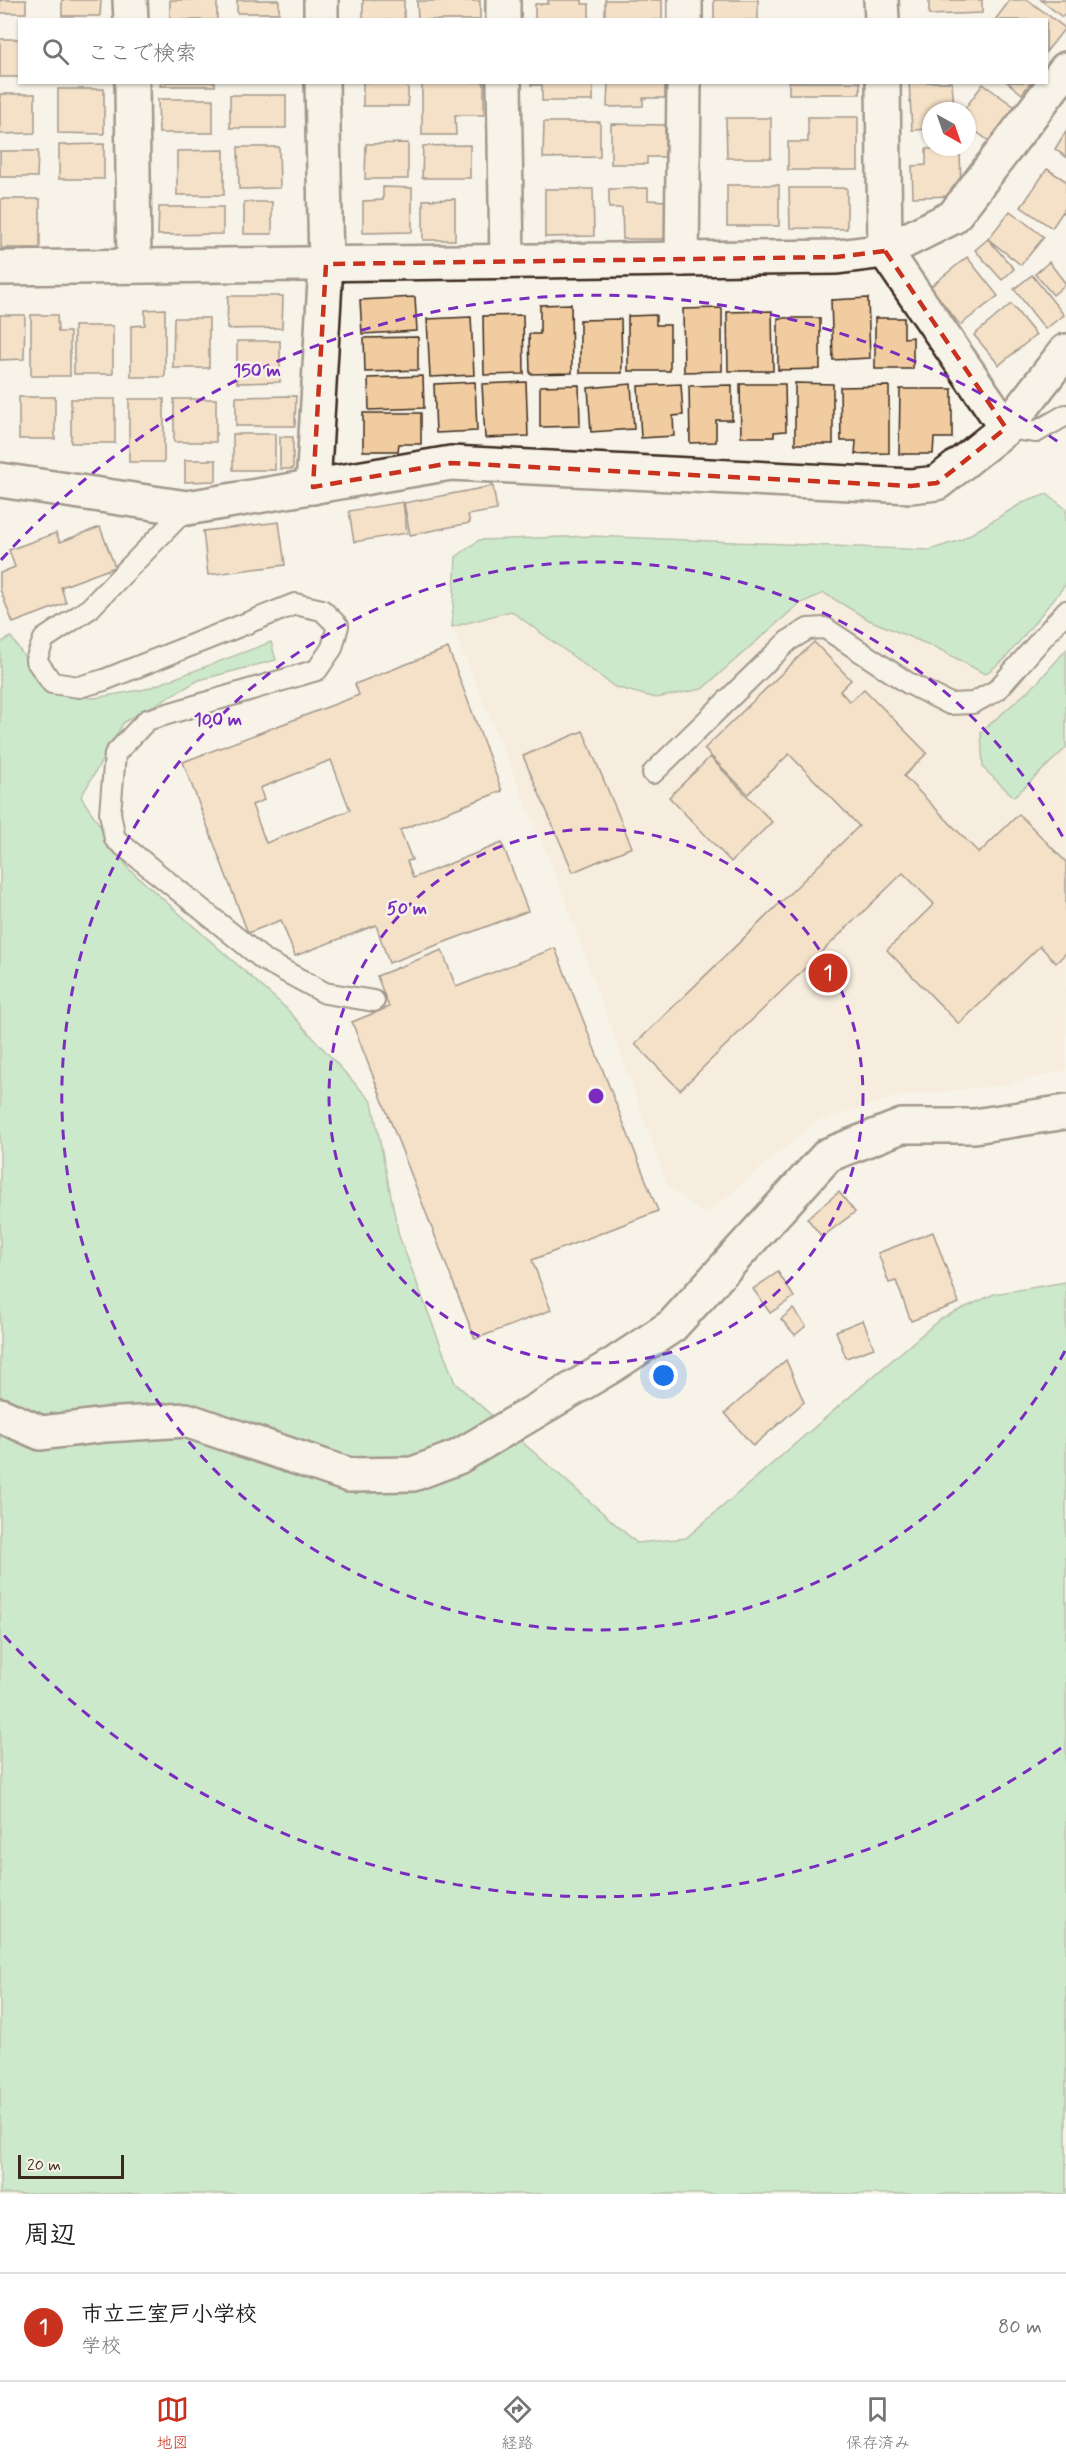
<!DOCTYPE html>
<html lang="ja">
<head>
<meta charset="utf-8">
<style>
  body { margin:0; font-family:Mynerve,"Klee One",sans-serif; background:#f2f2f2; color:#202124 }
  .compass { position:absolute; left:922px; top:102px; width:54px; height:54px; border-radius:50%; background:#fff; box-shadow:0 2px 4px #0004; rotate:140deg }
  .scale { position:absolute; left:18px; bottom:15px; width:106px; box-sizing:border-box; padding-left:6px; border:3px solid #3b2a1e; border-top:0; font-size:16px; line-height:21px; white-space:nowrap; color:#3b2a1e; -webkit-text-stroke:4px #f7f3e8; paint-order:stroke }
  .you { position:absolute; left:664px; top:1376px; width:21px; height:21px; margin:-15px; border:4px solid #fff; border-radius:50%; background:#1a73e8; box-shadow:0 0 0 9px #1a73e833 }
  .badge { display:grid; place-items:center; width:39px; height:39px; border-radius:50%; background:#c8321e; color:#fff; font-size:20px; font-weight:700 }
  .pin { position:absolute; translate:-50% -50%; border:3px solid #fff; box-shadow:0 2px 6px #0006 }
  .list { margin:0; padding:0; list-style:none }
  h2 { display:flex; justify-content:space-between; align-items:center; height:78px; margin:0; padding:0 24px; font-size:26px }
  h2 small { font-size:20px; font-weight:400; color:#757577 }
  .list li { display:grid; grid-template-columns:39px 1fr auto; gap:18px; align-items:center; box-sizing:border-box; height:108px; padding:0 24px; border-top:2px solid #e0e0e0 }
  .list b { display:block; font-size:22px; white-space:nowrap }
  .list p { margin:0; font-size:20px; white-space:nowrap; color:#757577 }
  .list em { font-size:20px; font-style:normal; color:#757577 }
  .icon { flex:none; width:33px; height:33px; fill:none; stroke:currentColor; stroke-width:2; stroke-linecap:round; stroke-linejoin:round }
  .map { position:relative; flex:none; width:1066px; height:2194px; overflow:hidden }
  .search { position:absolute; background:#fff; box-shadow:0 2px 4px #0004; left:18px; right:18px; top:18px; height:66px; display:flex; align-items:center; gap:15px; box-sizing:border-box; padding:0 21px; border-radius:0px; color:#757577; font-size:22px }
  .sheet { height:186px; background:#fff }
  nav { display:flex; justify-content:space-around; align-items:center; box-sizing:border-box; height:84px; border-top:2px solid #e0e0e0; background:#fff; font-size:16px; color:#757577 }
  nav a { display:grid; justify-items:center; gap:3px }
  nav .on { color:#c8321e }
  .map>svg:first-child { display:block }
</style>
</head>
<body>
<div class="map">
<svg width="1066" height="2194" viewBox="0 0 1066 2194">
  <rect width="100%" height="100%" fill="#f7f3e8"/>
  <filter id="ink" filterUnits="userSpaceOnUse"><feTurbulence type="fractalNoise" baseFrequency=".0167" numOctaves="2"/><feDisplacementMap in="SourceGraphic" scale="12" xChannelSelector="R" yChannelSelector="G"/><feConvolveMatrix kernelMatrix="1 2 1 2 8 2 1 2 1" color-interpolation-filters="sRGB"/></filter>
  <g filter="url(#ink)">
    <polygon fill="#f5e7d3" points="824,593 869,620 939,649 985,674 1005,659 1036,684 1066,647 1066,1070 1003,1085 900,1096 817,1121 705,1215 668,1186 556,876 452,627 511,611 615,687 702,689 799,604"/>
    <g fill="#99dda9" stroke="#6a8464" stroke-width="1.5">
      <polygon points="1047,494 1066,509 1066,584 1005,659 985,674 939,649 869,620 824,593 799,604 702,689 656,698 615,687 511,611 452,627 456,557 479,540 592,536 929,550 961,540 1022,503"/>
      <polygon points="11,637 49,693 94,698 146,689 271,642 276,660 199,680 124,722 81,797 129,869 285,1007 372,1102 399,1236 455,1383 637,1543 686,1538 940,1319 994,1294 1066,1282 1066,2194 0,2194 0,643"/>
      <polygon points="1066,650 1066,748 1014,797 983,768 981,732 1036,684"/>
    </g>
    <g fill="#f1cca1" stroke="#3b2a1e" stroke-width="1.5" fill-rule="evenodd">
      <rect x="0" y="0" width="26" height="13"/>
      <polygon points="62,0 101,0 100,16 62,16"/>
      <rect x="170" y="0" width="47" height="20"/>
      <rect x="237" y="0" width="42" height="13"/>
      <rect x="363" y="0" width="41" height="20"/>
      <polygon points="548,0 582,0 582,4 589,4 589,20 535,20 535,4 548,4"/>
      <rect x="605" y="0" width="57" height="20"/>
      <rect x="714" y="0" width="44" height="20"/>
      <polygon points="929,0 982,0 982,13 929,15"/>
      <polygon points="1010,0 1028,0 1065,28 1046,52 1046,20 995,20"/>
      <polygon points="1041,0 1066,0 1066,12 1062,17"/>
      <polygon points="417,1 480,1 480,20 418,20"/>
      <rect x="0" y="39" width="20" height="38"/>
      <polygon points="161,82 215,82 215,86 160,86"/>
      <rect x="363" y="82" width="45" height="24"/>
      <polygon points="422,82 484,82 484,115 455,115 456,135 422,135"/>
      <polygon points="531,82 593,82 593,101 542,101 542,85 531,85"/>
      <polygon points="608,82 665,82 665,98 643,98 643,106 607,107"/>
      <rect x="789" y="82" width="71" height="12"/>
      <polygon points="909,82 952,82 954,111 931,111 931,129 912,130"/>
      <polygon points="1007,82 1031,82 1022,94"/>
      <polygon points="983,84 1015,107 989,141 967,125 967,111 963,111"/>
      <polygon points="58,89 104,89 104,134 58,133"/>
      <polygon points="0,94 35,94 35,133 0,134"/>
      <rect x="230" y="95" width="56" height="33"/>
      <polygon points="158,99 213,99 213,133 159,133"/>
      <polygon points="808,117 858,117 858,170 788,170 788,142 808,142"/>
      <polygon points="726,118 771,118 771,158 727,158"/>
      <polygon points="544,122 600,122 600,157 543,158"/>
      <polygon points="611,124 665,125 665,157 647,157 647,164 611,164"/>
      <polygon points="1066,131 1066,157 1055,149"/>
      <polygon points="408,143 408,179 365,179 366,144"/>
      <polygon points="104,144 104,179 59,179 59,145"/>
      <polygon points="470,145 470,178 422,178 423,146"/>
      <polygon points="238,147 279,147 280,188 239,189"/>
      <polygon points="960,148 961,196 913,197 912,166 926,165 926,149"/>
      <polygon points="224,150 224,195 177,195 177,151"/>
      <polygon points="0,151 38,151 37,177 0,177"/>
      <polygon points="1047,169 1066,181 1066,207 1052,228 1021,207"/>
      <rect x="727" y="185" width="52" height="41"/>
      <polygon points="383,187 412,188 412,232 363,233 363,201 383,200"/>
      <polygon points="648,188 648,200 667,201 667,239 623,239 622,208 609,208 609,189"/>
      <polygon points="789,188 847,188 847,229 790,228"/>
      <polygon points="545,189 593,189 594,236 545,237"/>
      <rect x="1" y="199" width="39" height="49"/>
      <polygon points="455,199 455,240 423,240 423,200"/>
      <rect x="244" y="202" width="28" height="32"/>
      <polygon points="159,207 223,207 223,234 158,235"/>
      <polygon points="1010,211 1044,237 1021,265 988,239"/>
      <polygon points="988,239 1014,269 1002,280 975,250"/>
      <polygon points="967,257 998,296 960,325 930,287"/>
      <polygon points="1049,262 1066,284 1053,295 1035,274"/>
      <polygon points="1032,275 1064,315 1045,329 1014,289"/>
      <polygon points="228,296 283,296 282,328 227,329"/>
      <polygon points="415,297 417,331 362,334 360,300"/>
      <polygon points="868,298 870,358 833,360 831,300"/>
      <polygon points="571,304 572,373 530,374 529,334 540,334 540,305"/>
      <polygon points="1011,304 1036,335 999,365 974,335"/>
      <polygon points="722,308 722,371 684,372 683,309"/>
      <polygon points="165,309 165,377 131,377 131,326 145,325 145,310"/>
      <polygon points="772,311 773,371 728,371 727,312"/>
      <polygon points="0,315 25,315 24,359 0,360"/>
      <polygon points="31,315 57,315 58,332 70,332 70,376 31,376"/>
      <polygon points="523,315 524,374 484,375 483,316"/>
      <polygon points="656,315 656,325 670,325 670,371 628,371 628,316"/>
      <polygon points="471,317 474,375 430,377 427,319"/>
      <polygon points="174,318 209,318 209,368 173,368"/>
      <polygon points="778,318 820,318 820,369 778,370"/>
      <polygon points="875,318 904,318 904,338 913,337 913,369 875,369"/>
      <polygon points="621,319 622,373 580,373 580,320"/>
      <rect x="74" y="326" width="39" height="48"/>
      <polygon points="418,337 418,370 365,372 364,338"/>
      <polygon points="237,341 280,341 280,382 237,383"/>
      <polygon points="423,376 424,408 369,410 368,378"/>
      <polygon points="475,382 477,431 436,433 434,384"/>
      <polygon points="526,382 528,436 485,438 482,384"/>
      <polygon points="795,383 833,384 833,444 795,444"/>
      <polygon points="631,384 634,429 591,432 588,388"/>
      <polygon points="681,384 683,415 673,416 674,436 641,438 638,386"/>
      <polygon points="740,384 785,384 786,431 774,432 774,437 741,437"/>
      <polygon points="579,385 580,426 540,427 540,386"/>
      <polygon points="732,385 732,420 716,420 716,442 690,443 689,386"/>
      <polygon points="889,386 889,453 855,454 856,441 841,441 840,387"/>
      <polygon points="900,389 952,389 952,438 934,438 933,454 899,454"/>
      <polygon points="296,396 295,426 236,426 236,397"/>
      <rect x="19" y="397" width="36" height="42"/>
      <rect x="71" y="399" width="44" height="44"/>
      <rect x="129" y="399" width="35" height="63"/>
      <rect x="174" y="399" width="42" height="43"/>
      <polygon points="363,413 421,413 421,444 399,444 398,451 363,451"/>
      <rect x="233" y="434" width="42" height="36"/>
      <rect x="280" y="437" width="13" height="32"/>
      <polygon points="185,460 216,460 216,481 185,482"/>
      <polygon points="493,486 497,510 468,515 470,523 410,535 404,503"/>
      <polygon points="403,502 407,533 354,542 349,511"/>
      <polygon points="279,522 285,565 208,575 203,531"/>
      <polygon points="100,527 115,567 61,587 66,603 13,623 0,589 0,573 15,567 9,550 56,533 60,542"/>
      <polygon points="814,642 851,680 840,691 850,702 864,689 927,753 904,776 979,853 1019,814 1066,862 1066,953 1056,963 1040,946 959,1024 887,950 934,904 903,873 680,1090 635,1044 859,826 789,754 748,794 704,749"/>
      <path d="M448,648L502,791L400,830L412,860L407,861L413,878L502,843L528,911L389,963L376,925L295,956L281,920L248,933L183,762L359,695L355,684ZM331,760L350,810L266,843L252,805L264,800L260,788Z"/>
      <polygon points="583,731 632,847 573,872 523,756"/>
      <polygon points="710,757 772,822 731,862 669,797"/>
      <polygon points="555,948 658,1211 532,1260 551,1310 475,1339 352,1022 389,1007 377,976 442,950 456,987"/>
      <polygon points="839,1192 855,1212 822,1237 807,1218"/>
      <polygon points="933,1232 959,1303 911,1321 896,1281 889,1283 878,1253"/>
      <polygon points="778,1272 794,1297 770,1313 753,1289"/>
      <polygon points="793,1309 806,1326 795,1335 781,1319"/>
      <polygon points="863,1320 874,1348 846,1358 836,1331"/>
      <polygon points="786,1360 804,1402 753,1446 725,1413"/>
    </g>
    <g fill="none" stroke-linecap="round" stroke-linejoin="round">
      <g stroke="#3b2a1e" stroke-width="24">
        <g id="service">
          <polyline points="1006,428 1036,432 1066,415"/>
          <polyline points="187,508 89,609 44,639 36,660 52,683 79,687 104,680 295,604 322,610 338,626 332,648 317,670 147,720 115,754 110,813 115,839 264,960 325,993 374,1001"/>
          <polyline points="653,773 788,641 808,629 825,628 908,683 950,704 973,703 997,690 1066,611"/>
        </g>
      </g>
      <g stroke="#3b2a1e" stroke-width="38">
        <g id="minor">
          <polyline points="130,0 131,20"/>
          <polyline points="321,0 321,20"/>
          <polyline points="503,0 503,20"/>
          <polyline points="881,0 882,20"/>
          <polyline points="685,20 685,0"/>
          <polyline points="132,82 134,266"/>
          <polyline points="504,82 507,261"/>
          <polyline points="883,82 885,251 1006,428"/>
          <polyline points="682,259 684,82"/>
          <polyline points="0,268 837,257 885,251 953,217 1066,69"/>
          <polyline points="0,480 187,508 451,463 911,486 937,483 1006,428 1066,351"/>
          <polyline points="313,487 326,264 322,82"/>
        </g>
      </g>
      <g stroke="#3b2a1e" stroke-width="38">
        <polyline id="tertiary" points="0,1415 41,1433 105,1425 186,1420 349,1475 413,1474 458,1457 613,1365 672,1326 828,1155 902,1126 974,1126 1066,1112"/>
      </g>
      <use href="#service" stroke="#f7f3e8" stroke-width="20"/>
      <use href="#minor" stroke="#f7f3e8" stroke-width="33"/>
      <use href="#tertiary" stroke="#f7f3e8" stroke-width="33"/>
    </g>
  </g>
  <path d="M0 0H1066V2194H0ZM885,251L1006,428L937,483L911,486L451,463L313,487L326,264L837,257Z" fill="#f7f3e8" fill-opacity=".55" fill-rule="evenodd"/>
  <path fill="none" stroke="#c8321e" stroke-width="4.5" stroke-dasharray="12 8" stroke-linejoin="round" d="M885,251L1006,428L937,483L911,486L451,463L313,487L326,264L837,257Z"/>
  <g fill="none" stroke="#7b2cbf" stroke-width="3" stroke-dasharray="10 8">
    <circle cx="596" cy="1096" r="267"/>
    <path d="M1065 1351A534 534 0 1 1 1065 841"/>
    <path d="M1061 1748A801 801 0 0 1 1 1632M1 560A801 801 0 0 1 1061 444"/>
  </g>
  <circle cx="596" cy="1096" r="9" fill="#7b2cbf" stroke="#f7f3e8" stroke-width="3"/>
  <g font-size="18" text-anchor="middle" font-weight="bold" fill="#7b2cbf" stroke="#f7f3e8" stroke-width="5" stroke-linejoin="round" paint-order="stroke">
    <text x="257" y="376">150 m</text>
    <text x="218" y="725">100 m</text>
    <text x="407" y="914">50 m</text>
  </g>
</svg>
<svg class="compass" viewBox="-18 -18 36 36"><path d="M0-13l5 13h-10z" fill="#e53935"/><path d="M0 13l5-13h-10z" fill="#757577"/></svg>
<div class="scale">20 m</div>
<div class="you"></div>
<div class="pin badge" style="left:828px;top:973px">1</div>
<div class="search"><svg class="icon" aria-label="search" viewBox="0 0 24 24"><circle cx="10" cy="10" r="6"/><path d="M15 15l6 6"/></svg>ここで検索</div>
</div>
<section class="sheet">
<h2>周辺<small></small></h2>
<ul class="list">
<li><span class="badge">1</span><div><b>市立三室戸小学校</b><p>学校</p></div><em>80 m</em></li>
</ul>
</section>
<nav>
<a class="on"><svg class="icon" aria-label="map" viewBox="0 0 24 24"><path d="M3 6l6-2 6 2 6-2v14l-6 2-6-2-6 2zM9 4v14M15 6v14"/></svg>地図</a>
<a><svg class="icon" aria-label="directions" viewBox="0 0 24 24"><path d="M12 3l9 9-9 9-9-9zM9 14v-3h6M13 9l2 2-2 2"/></svg>経路</a>
<a><svg class="icon" aria-label="saved" viewBox="0 0 24 24"><path d="M7 4h10v16l-5-4-5 4z"/></svg>保存済み</a>
</nav>
</body>
</html>
